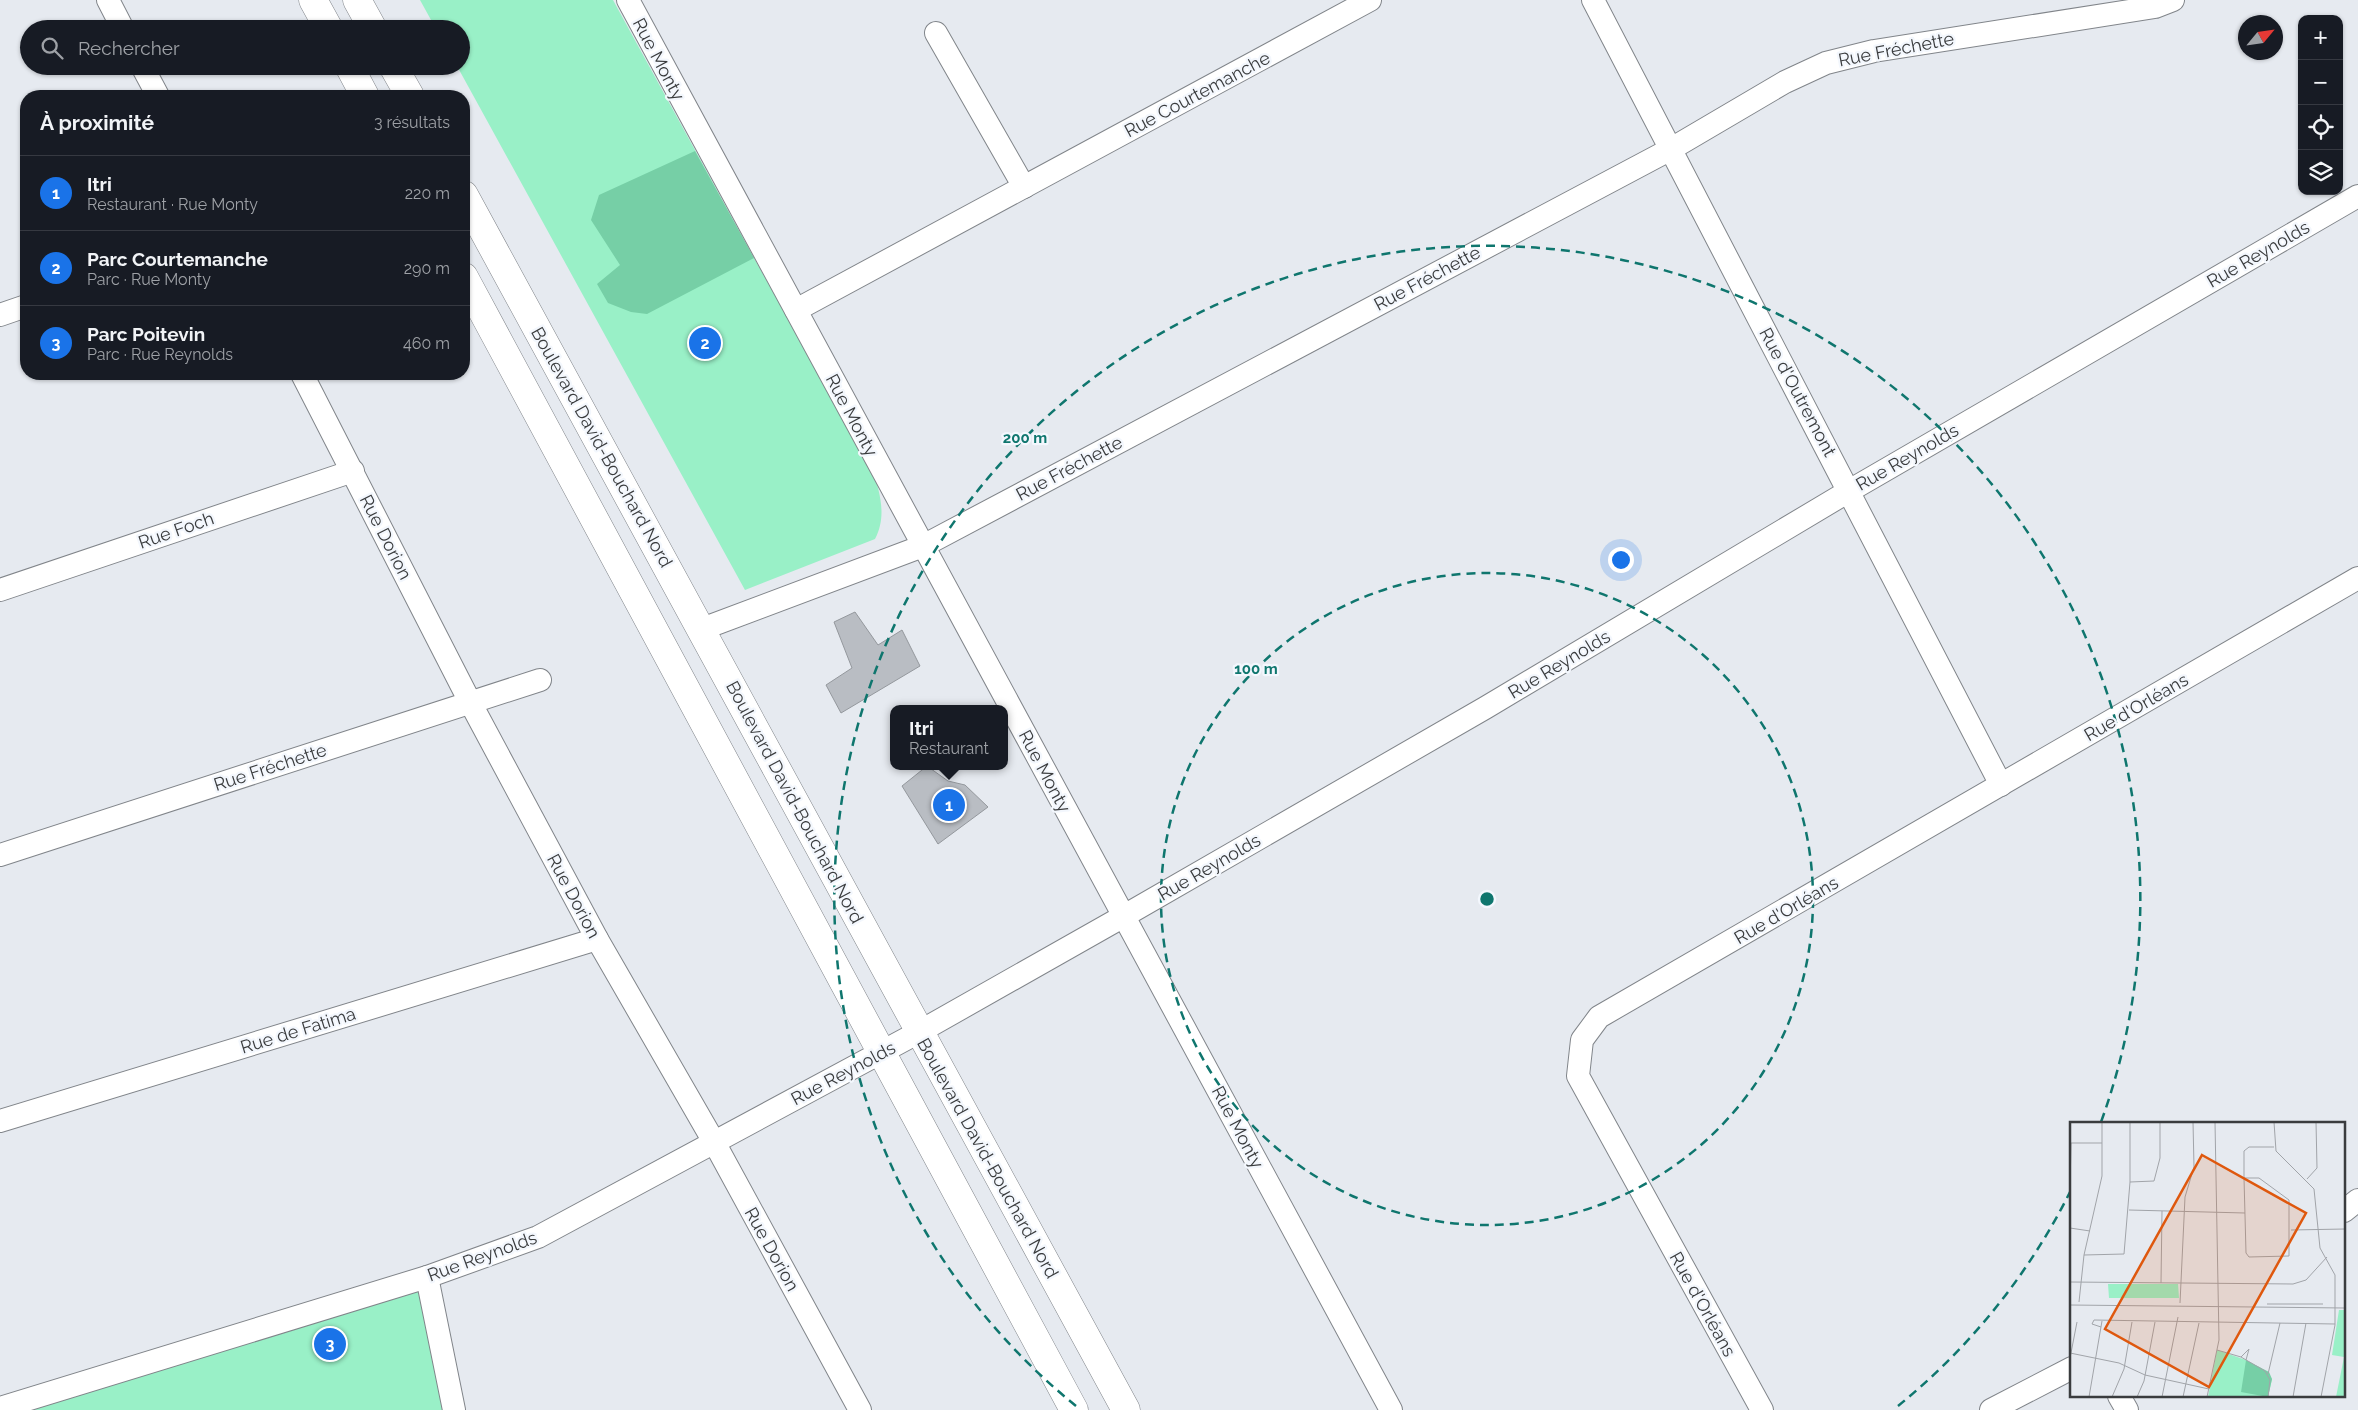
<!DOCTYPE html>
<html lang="fr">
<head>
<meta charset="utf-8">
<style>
  body { margin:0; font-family:Raleway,sans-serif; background:#20242c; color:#f1f3f6 }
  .controls { position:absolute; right:15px; top:15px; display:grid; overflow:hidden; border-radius:10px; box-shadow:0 1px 4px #0004 }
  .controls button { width:45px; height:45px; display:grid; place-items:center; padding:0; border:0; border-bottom:1px solid #363941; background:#171b24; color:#f1f3f6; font:25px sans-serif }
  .compass { position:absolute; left:2238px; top:15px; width:45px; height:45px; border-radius:50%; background:#171b24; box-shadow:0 1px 4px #0004; rotate:61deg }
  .you { position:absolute; left:1620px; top:559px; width:18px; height:18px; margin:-12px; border:4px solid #fff; border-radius:50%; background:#1a73e8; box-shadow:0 0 0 8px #1a73e833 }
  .badge { display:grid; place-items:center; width:32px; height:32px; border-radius:50%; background:#1a73e8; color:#fff; font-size:16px; font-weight:700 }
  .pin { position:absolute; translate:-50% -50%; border:2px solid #fff; box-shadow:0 1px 5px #0006 }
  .popup { position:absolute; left:890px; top:705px; width:118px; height:65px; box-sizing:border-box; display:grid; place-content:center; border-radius:10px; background:#171b24; filter:drop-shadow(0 1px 4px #0005); font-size:16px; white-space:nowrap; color:#9ea1a6 }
  .popup b { font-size:19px; color:#f1f3f6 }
  .popup::after { content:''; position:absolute; left:50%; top:100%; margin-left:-10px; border:10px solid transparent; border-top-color:#171b24 }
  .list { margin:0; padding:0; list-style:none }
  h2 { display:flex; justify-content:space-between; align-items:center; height:65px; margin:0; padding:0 20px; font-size:21px }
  h2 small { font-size:16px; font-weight:400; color:#9ea1a6 }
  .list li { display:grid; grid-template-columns:32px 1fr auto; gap:15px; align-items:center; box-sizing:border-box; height:75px; padding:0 20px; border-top:1px solid #363941 }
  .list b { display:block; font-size:19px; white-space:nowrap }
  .list p { margin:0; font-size:16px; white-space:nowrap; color:#9ea1a6 }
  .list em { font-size:16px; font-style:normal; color:#9ea1a6 }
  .icon { flex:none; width:28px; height:28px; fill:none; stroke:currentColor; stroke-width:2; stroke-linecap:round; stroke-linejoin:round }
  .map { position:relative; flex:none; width:2358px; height:1410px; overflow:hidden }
  .search { position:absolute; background:#171b24; box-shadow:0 1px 4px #0004; left:20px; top:20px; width:450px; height:55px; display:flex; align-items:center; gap:12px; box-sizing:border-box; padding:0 18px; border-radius:28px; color:#9ea1a6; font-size:19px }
  .panel { position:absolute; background:#171b24; box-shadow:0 1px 4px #0004; left:20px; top:90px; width:450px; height:290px; border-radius:20px }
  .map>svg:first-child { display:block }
</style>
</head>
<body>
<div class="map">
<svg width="2358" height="1410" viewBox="0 0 2358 1410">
  <rect width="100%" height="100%" fill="#e6eaf0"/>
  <g fill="#99f0c7">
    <path d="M420,0H613L754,258L873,470C880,494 887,516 875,539L745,590L457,66H461V29H436Z"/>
    <polygon points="425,1277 447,1410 24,1410"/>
  </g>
  <polygon fill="#76cfa6" points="695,151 754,258 647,314 631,312 608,303 597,284 620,265 591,220 599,195"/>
  <g fill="#b9bdc3" stroke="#94989d">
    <polygon points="855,612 878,645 902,630 920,666 841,713 826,685 852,668 834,622"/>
    <polygon points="927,766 948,781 965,785 988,807 938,844 902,786"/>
  </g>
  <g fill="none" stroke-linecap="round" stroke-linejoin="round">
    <g stroke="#81858a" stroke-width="24">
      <g id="minor">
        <polyline points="108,0 123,29"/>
        <polyline points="628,0 1391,1410"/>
        <polyline points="1593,0 2001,785"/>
        <polyline points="936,33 1024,187"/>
        <polyline points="142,66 158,96"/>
        <polyline points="796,310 1370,0"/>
        <polyline points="0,315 26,306"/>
        <polyline points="302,374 470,702 597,939 714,1142 860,1410"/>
        <polyline points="0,590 353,471"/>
        <polyline points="702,629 923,546 1671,149 1785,82 1826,63 1874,51 2155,7 2173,0"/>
        <polyline points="0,855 540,680"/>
        <polyline points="0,1121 597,939"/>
        <polyline points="2344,1211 2358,1200"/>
        <polyline points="427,1277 454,1410"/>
        <polyline points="2119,1396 2127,1410"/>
        <polyline points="0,1408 427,1277 538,1237 919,1032 1124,916 1485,708 1849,491 2358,196"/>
        <polyline points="1762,1410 1578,1076 1582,1040 1599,1017 2358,578"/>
        <polyline points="1991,1410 2072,1368"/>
      </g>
    </g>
    <g stroke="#81858a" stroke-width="29">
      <g id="trunk">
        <polyline points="313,0 329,29"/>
        <polyline points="357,0 373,29"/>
        <polyline points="349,66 365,96"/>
        <polyline points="393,66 410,96"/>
        <polyline points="464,195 1126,1410"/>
        <polyline points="464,277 1074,1410"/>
      </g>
    </g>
    <use href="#minor" stroke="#fff" stroke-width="22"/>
    <use href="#trunk" stroke="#fff" stroke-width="28"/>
  </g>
  <g fill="none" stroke="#0f766e" stroke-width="2.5" stroke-dasharray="9 6">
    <circle cx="1487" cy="899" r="326"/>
    <path d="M2071 1190A653 653 0 0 1 1898 1406M1076 1406A653 653 0 1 1 2101 1122"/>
  </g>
  <g text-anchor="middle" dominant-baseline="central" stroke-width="4.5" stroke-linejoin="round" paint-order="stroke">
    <g font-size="18" fill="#3a3c3e" stroke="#f3f7fd">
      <text transform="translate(1896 49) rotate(-11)">Rue Fréchette</text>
      <text transform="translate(659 59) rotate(62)">Rue Monty</text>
      <text transform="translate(1197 94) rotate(-28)">Rue Courtemanche</text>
      <text transform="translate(2258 254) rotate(-30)">Rue Reynolds</text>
      <text transform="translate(1427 278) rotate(-28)">Rue Fréchette</text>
      <text transform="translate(1798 392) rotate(62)">Rue d'Outremont</text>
      <text transform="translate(852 415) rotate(62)">Rue Monty</text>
      <text transform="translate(602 447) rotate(61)">Boulevard David-Bouchard Nord</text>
      <text transform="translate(1907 457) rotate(-30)">Rue Reynolds</text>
      <text transform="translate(1069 468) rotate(-28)">Rue Fréchette</text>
      <text transform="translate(176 530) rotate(-19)">Rue Foch</text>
      <text transform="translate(386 537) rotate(63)">Rue Dorion</text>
      <text transform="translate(1559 664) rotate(-31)">Rue Reynolds</text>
      <text transform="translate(2136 707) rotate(-30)">Rue d'Orléans</text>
      <text transform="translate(270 767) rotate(-18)">Rue Fréchette</text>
      <text transform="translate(1045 771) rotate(62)">Rue Monty</text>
      <text transform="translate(795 802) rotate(62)">Boulevard David-Bouchard Nord</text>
      <text transform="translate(1209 867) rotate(-30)">Rue Reynolds</text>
      <text transform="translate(574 896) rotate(62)">Rue Dorion</text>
      <text transform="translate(1786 910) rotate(-30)">Rue d'Orléans</text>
      <text transform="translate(298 1030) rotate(-17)">Rue de Fatima</text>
      <text transform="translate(843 1073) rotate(-28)">Rue Reynolds</text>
      <text transform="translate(1238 1127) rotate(62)">Rue Monty</text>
      <text transform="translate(988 1158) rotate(61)">Boulevard David-Bouchard Nord</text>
      <text transform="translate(772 1249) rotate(61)">Rue Dorion</text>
      <text transform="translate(482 1256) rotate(-20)">Rue Reynolds</text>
      <text transform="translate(1703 1304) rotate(61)">Rue d'Orléans</text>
    </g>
  </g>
  <g transform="translate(2070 1122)">
    <rect width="275" height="275" fill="#e6eaf0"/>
    <path d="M38,162H108L109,176H39ZM269,188H275V275H266L274,235L262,233ZM147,228L176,238L202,257L198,275H138Z" fill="#99f0c7"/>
    <path d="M176,238L199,250L202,257L198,275L171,270Z" fill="#76cfa6"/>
    <path fill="none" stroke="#a1a4a9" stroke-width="1" d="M204,0L206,29L244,67L250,126L265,153V203L251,275M1,21H32M174,56H189L219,78V134L179,135L176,131L174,56V29L179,25H204M237,57L247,46L246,0M60,60L84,59L90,36V0M0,66L1,21M59,88L175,91M0,106L20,109M221,108L275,107M14,133L54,132L60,60V0M0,160L223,162L236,158L257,135M91,161L92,89M9,180L14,133L32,54V0M110,181L115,75L124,45L123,0M197,182H253M0,183L275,186M31,205L22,202L24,198L265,202M147,228L171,235L195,249L200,258L198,275M0,231L49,241L75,253L139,267M171,235L179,227L176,238M0,236L7,200M198,252L210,201M19,275L32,199M42,275L54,247L62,200M67,275L74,259L85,200M92,275L108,195M113,275L129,201M137,275L149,218L145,0M223,275L236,201"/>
    <path fill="#df580e" fill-opacity="0.15" stroke="#df580e" stroke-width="2.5" d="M132,33L236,91L139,265L35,207Z"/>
    <rect width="275" height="275" fill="none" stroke="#3a3c3e" stroke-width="2.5"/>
  </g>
  <circle cx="1487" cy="899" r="8" fill="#0f766e" stroke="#f3f7fd" stroke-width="2.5"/>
  <g font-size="15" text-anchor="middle" font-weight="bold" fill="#0f766e" stroke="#f3f7fd" stroke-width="4.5" stroke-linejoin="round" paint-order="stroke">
    <text x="1025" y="443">200 m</text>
    <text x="1256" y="674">100 m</text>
  </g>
</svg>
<div class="controls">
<button>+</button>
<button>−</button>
<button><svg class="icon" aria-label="locate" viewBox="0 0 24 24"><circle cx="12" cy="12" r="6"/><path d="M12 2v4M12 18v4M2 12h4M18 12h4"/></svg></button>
<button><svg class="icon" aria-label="layers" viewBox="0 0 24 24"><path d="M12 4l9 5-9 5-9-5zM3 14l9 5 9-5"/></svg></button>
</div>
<svg class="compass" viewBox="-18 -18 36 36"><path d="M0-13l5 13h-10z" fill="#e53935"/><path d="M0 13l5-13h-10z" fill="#9ea1a6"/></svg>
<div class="you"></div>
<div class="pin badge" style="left:949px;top:805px">1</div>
<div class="popup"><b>Itri</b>Restaurant</div>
<div class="pin badge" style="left:705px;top:343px">2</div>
<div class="pin badge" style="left:330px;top:1344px">3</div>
<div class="search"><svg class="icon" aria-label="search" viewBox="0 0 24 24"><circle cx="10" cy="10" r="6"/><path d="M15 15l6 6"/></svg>Rechercher</div>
<section class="panel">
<h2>À proximité<small>3 résultats</small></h2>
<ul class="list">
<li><span class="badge">1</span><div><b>Itri</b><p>Restaurant · Rue Monty</p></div><em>220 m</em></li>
<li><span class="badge">2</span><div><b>Parc Courtemanche</b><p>Parc · Rue Monty</p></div><em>290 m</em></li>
<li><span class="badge">3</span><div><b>Parc Poitevin</b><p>Parc · Rue Reynolds</p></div><em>460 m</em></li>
</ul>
</section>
</div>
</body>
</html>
